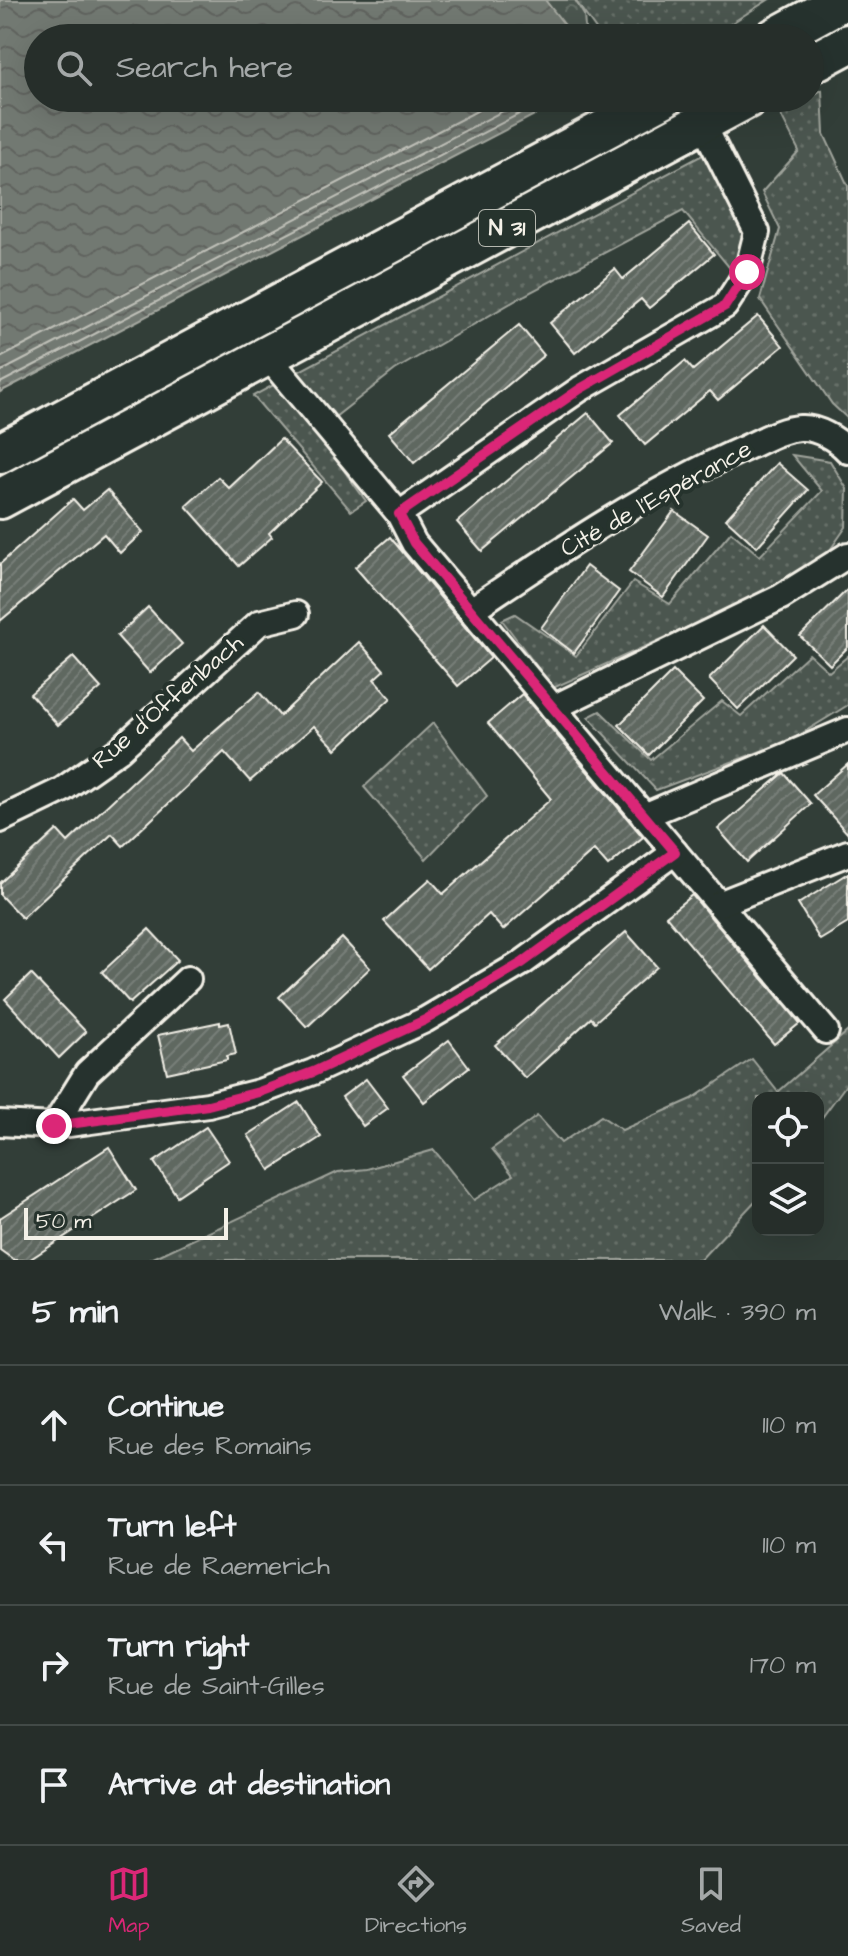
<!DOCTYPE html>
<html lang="en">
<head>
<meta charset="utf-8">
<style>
  body { margin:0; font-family:"Architects Daughter",sans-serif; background:#2e3632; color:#f1f3f6 }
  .controls { position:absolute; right:24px; bottom:24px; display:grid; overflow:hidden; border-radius:16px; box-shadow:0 8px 32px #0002 }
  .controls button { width:72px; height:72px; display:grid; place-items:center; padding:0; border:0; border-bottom:2px solid #424a47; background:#262e2a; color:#f1f3f6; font:40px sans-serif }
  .scale { position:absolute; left:24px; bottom:20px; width:204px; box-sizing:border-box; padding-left:8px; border:4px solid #f4f1e8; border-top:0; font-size:22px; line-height:28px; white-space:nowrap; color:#f4f1e8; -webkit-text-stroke:6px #26332d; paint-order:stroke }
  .stop { position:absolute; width:24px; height:24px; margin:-18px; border:6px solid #db2777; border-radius:50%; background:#fff }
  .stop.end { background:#db2777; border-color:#fff; box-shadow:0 2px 8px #0008 }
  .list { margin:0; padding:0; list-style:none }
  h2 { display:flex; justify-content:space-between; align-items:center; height:104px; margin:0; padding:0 32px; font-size:34px }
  h2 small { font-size:26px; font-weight:400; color:#a4a8a8 }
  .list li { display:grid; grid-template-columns:52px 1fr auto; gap:24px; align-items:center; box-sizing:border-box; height:120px; padding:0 32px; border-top:2px solid #424a47 }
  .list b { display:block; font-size:30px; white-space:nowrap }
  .list p { margin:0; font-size:26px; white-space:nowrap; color:#a4a8a8 }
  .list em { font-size:26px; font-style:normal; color:#a4a8a8 }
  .icon { flex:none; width:44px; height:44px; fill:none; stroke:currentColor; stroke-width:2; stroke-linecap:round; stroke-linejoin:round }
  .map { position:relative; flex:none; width:848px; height:1260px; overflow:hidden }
  .search { position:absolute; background:#262e2a; box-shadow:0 8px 32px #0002; left:24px; right:24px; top:24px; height:88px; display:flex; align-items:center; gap:20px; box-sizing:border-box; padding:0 28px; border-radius:44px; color:#a4a8a8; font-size:30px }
  .sheet { height:584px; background:#262e2a }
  nav { display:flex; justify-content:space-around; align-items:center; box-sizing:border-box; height:112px; border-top:2px solid #424a47; background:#262e2a; font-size:22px; color:#a4a8a8 }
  nav a { display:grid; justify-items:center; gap:4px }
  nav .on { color:#db2777 }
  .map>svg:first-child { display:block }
</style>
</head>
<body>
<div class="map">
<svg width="848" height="1260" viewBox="0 0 848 1260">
  <defs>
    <pattern id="grass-dots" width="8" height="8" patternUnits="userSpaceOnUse" patternTransform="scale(2)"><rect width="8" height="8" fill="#4c564f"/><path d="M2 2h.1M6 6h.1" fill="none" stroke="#666f68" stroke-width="1.8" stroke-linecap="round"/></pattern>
    <pattern id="forest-crowns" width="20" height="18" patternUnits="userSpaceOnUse" patternTransform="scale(2)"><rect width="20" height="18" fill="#4c564f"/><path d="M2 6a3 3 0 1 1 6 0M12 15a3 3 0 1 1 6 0" fill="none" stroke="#666f68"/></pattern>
    <pattern id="water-waves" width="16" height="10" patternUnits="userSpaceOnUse" patternTransform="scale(2)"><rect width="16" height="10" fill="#727972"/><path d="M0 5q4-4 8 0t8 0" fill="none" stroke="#60635e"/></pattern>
    <pattern id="building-hatch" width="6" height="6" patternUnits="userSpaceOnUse" patternTransform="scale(2)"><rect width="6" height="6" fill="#5f6861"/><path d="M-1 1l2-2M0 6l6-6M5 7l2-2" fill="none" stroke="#777e78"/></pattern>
  </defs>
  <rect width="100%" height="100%" fill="#323e38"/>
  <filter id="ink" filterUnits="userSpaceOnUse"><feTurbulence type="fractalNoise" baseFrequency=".0125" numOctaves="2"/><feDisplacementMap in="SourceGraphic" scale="16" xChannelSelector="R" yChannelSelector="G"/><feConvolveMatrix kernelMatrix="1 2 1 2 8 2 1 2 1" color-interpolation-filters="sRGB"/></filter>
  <g filter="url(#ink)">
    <g fill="url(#grass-dots)" stroke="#a0a49c" stroke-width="2">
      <polygon points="575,0 768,0 708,38 602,38"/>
      <polygon points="822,90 824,134 848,186 848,419 832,404 760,299 780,229 762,192 799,151 779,112"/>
      <polygon points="692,98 724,98 302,320 299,314 301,309"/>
      <polygon points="706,153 749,234 739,268 733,272 683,211 525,295 395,370 316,432 366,501 351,511 253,396"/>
      <polygon points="792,455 830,461 847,489 846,527 821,563 693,625 553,688 502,620 515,614 576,656 633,582 670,604 731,532 760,556 822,491"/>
      <polygon points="809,654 829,672 848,656 848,705 791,740 656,790 588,717 600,711 651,760 722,701 741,716"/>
      <polygon points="433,723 487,796 426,859 364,787"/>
      <polygon points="848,1031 848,1082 818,1123 818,1098 758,1098 758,1198 700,1260 149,1260 338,1172 367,1169 434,1150 474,1200 513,1175 492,1149 537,1116 561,1143 601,1116 622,1130 692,1099 752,1059 778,1092"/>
    </g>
    <polygon fill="url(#forest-crowns)" stroke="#a0a49c" stroke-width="2" points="545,0 575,0 584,15 585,28 576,33 567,32"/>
    <polygon fill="url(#water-waves)" stroke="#a6a9a1" stroke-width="2" points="0,0 545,0 575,38 38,38 38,98 567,98 0,392"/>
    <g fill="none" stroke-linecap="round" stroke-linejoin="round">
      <g stroke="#c0c1b9" stroke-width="2">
        <polyline points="0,358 502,98"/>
        <polyline points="0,372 528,98"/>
        <polyline points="0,383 550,98"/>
      </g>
    </g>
    <g fill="url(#building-hatch)" stroke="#f4f1e8" stroke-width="2">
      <polygon points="689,224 714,254 649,308 641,299 575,353 550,323 615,269 623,279"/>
      <polygon points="758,316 783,346 718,400 710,391 645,445 620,415 685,361 693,370"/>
      <polygon points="519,325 544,355 414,463 389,433"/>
      <polygon points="588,413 613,443 482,551 457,522"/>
      <polygon points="281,439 322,482 269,533 272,537 239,566 186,506 218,477 229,488"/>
      <polygon points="777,463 808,490 757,547 726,519"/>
      <polygon points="107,490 143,532 120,553 104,534 0,621 0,564 73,499 83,510"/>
      <polygon points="674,511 708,535 663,597 629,572"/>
      <polygon points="390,537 491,658 458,686 355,567"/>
      <polygon points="586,566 619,591 574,653 541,628"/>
      <polygon points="848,589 848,647 830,665 800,636"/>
      <polygon points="148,607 182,644 150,673 117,636"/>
      <polygon points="764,625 793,655 738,709 709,679"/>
      <polygon points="359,642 384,670 374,679 391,698 336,749 314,726 250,781 224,752 123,846 112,834 22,918 0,895 0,883 57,830 68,842 179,738 191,751 259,692 280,716"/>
      <polygon points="73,657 101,688 58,725 30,694"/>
      <polygon points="673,671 703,701 649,755 619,725"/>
      <polygon points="522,694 643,837 608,866 594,850 503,930 489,914 428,969 384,921 430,879 443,894 551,799 488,723"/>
      <polygon points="848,764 848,834 813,795"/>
      <polygon points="784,773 811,804 747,862 718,829"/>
      <polygon points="848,873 848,923 820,940 798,904"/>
      <polygon points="692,895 800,1023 774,1044 666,916"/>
      <polygon points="149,929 178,960 130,1003 102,972"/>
      <polygon points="626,932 657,967 595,1022 591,1018 525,1078 495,1045"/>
      <polygon points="342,938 370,968 307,1027 279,997"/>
      <polygon points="31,974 86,1032 59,1058 5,999"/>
      <polygon points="220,1022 220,1025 229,1023 236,1054 227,1056 227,1060 167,1073 158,1035"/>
      <polygon points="449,1040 469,1067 424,1102 403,1075"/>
      <polygon points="366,1079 388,1108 363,1126 342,1097"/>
      <polygon points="299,1102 321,1137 270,1170 248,1135"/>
      <polygon points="206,1127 229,1161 177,1196 154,1162"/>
      <polygon points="109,1147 136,1190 29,1260 14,1260 0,1250 0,1218"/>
    </g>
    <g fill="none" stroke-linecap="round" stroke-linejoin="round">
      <g stroke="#f4f1e8" stroke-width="30">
        <g id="street">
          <polyline points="268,357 399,514 414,543 826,1031"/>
          <polyline points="399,514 580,389 725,306 747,272 757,232 702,122"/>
          <path d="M471,610C559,551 646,492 743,449C761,441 781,429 800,428C817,427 837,439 848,451"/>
          <polyline points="553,708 781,597 848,555"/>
          <polyline points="644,816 848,730"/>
          <polyline points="0,820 62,790 119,750 259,623 296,614"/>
          <polyline points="719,904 848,853"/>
          <polyline points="0,1123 54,1126 208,1105 259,1092 313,1072 425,1020 522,963 675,852"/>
          <polyline points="54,1126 87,1073 188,979"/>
        </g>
      </g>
      <g stroke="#f4f1e8" stroke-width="44">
        <g id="primary">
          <polyline points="774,38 844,0"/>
          <polyline points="810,64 848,44"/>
          <polyline points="0,453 663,98"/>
          <polyline points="0,499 748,98"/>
        </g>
      </g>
      <use href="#street" stroke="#26332d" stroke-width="24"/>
      <use href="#primary" stroke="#26332d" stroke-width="38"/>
    </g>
  </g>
  <g fill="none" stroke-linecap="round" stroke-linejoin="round" filter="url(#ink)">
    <polyline stroke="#db2777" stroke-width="10" points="54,1126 208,1105 259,1092 313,1072 425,1020 522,963 675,852 414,543 399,514 580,389 725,306 747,272"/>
  </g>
  <g text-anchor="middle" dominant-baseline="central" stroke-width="8" stroke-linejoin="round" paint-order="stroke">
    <rect fill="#26332d" stroke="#b6b8b0" stroke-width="2" x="479" y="210" width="56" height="36" rx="6"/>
    <g font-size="22" font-weight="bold" fill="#f4f1e8">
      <text x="507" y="228">N 31</text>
    </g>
    <g font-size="24" fill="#f4f1e8" stroke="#26332d">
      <text transform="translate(656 499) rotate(-29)">Cité de l'Espérance</text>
      <text transform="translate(168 702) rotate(-41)">Rue d'Offenbach</text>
    </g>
  </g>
</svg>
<div class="controls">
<button><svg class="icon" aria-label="locate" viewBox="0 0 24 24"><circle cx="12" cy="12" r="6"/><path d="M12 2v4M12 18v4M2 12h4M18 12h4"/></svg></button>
<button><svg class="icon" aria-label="layers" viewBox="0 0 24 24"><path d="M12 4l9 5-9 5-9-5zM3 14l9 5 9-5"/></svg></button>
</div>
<div class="scale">50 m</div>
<div class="stop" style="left:747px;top:272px"></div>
<div class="stop end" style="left:54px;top:1126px"></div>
<div class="search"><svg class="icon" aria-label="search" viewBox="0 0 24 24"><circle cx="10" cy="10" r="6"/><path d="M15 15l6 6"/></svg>Search here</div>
</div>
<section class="sheet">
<h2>5 min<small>Walk · 390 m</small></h2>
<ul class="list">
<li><svg class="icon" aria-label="ahead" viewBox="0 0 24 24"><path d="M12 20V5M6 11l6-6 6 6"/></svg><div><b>Continue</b><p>Rue des Romains</p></div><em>110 m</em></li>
<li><svg class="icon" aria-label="left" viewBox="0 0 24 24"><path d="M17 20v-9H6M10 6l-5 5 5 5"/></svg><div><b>Turn left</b><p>Rue de Raemerich</p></div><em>110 m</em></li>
<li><svg class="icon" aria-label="right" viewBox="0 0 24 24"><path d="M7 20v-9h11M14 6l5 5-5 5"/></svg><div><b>Turn right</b><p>Rue de Saint-Gilles</p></div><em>170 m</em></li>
<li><svg class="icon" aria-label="arrive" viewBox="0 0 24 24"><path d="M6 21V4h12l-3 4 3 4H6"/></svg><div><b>Arrive at destination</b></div></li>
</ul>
</section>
<nav>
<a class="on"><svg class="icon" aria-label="map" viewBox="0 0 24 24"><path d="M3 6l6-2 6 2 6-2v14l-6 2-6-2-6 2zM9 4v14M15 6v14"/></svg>Map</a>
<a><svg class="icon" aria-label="directions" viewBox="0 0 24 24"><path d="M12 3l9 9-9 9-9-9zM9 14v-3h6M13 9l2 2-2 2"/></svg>Directions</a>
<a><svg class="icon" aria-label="saved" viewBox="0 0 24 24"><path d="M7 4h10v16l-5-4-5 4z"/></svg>Saved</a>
</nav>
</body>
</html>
